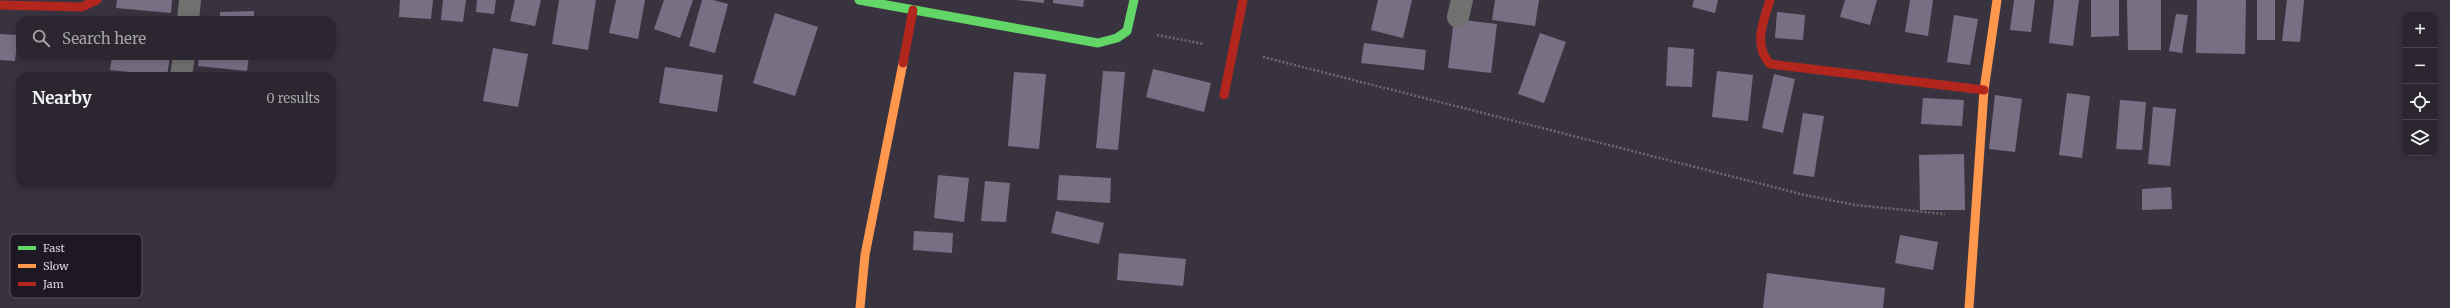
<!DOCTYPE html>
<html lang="en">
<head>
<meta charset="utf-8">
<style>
  body { margin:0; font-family:Merriweather,serif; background:#37323c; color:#f1f3f6 }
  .controls { position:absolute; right:12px; top:12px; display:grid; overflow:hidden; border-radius:8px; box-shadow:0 2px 10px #0003 }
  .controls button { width:36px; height:36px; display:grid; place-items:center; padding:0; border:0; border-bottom:1px solid #47434c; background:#2b2630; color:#f1f3f6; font:20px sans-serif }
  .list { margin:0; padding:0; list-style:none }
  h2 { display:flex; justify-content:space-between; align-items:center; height:52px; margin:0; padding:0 16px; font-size:17px }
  h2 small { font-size:13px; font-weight:400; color:#a6a5ab }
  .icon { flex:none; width:22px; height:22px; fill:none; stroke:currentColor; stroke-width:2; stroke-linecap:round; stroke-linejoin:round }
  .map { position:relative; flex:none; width:2450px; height:308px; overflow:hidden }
  .search { position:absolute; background:#2b2630; box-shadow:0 2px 10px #0003; left:16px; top:16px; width:320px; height:44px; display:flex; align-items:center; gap:10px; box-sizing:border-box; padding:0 14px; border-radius:12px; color:#a6a5ab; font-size:15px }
  .panel { position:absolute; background:#2b2630; box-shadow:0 2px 10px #0003; left:16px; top:72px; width:320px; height:116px; border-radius:12px }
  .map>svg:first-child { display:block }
</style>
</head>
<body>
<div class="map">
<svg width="2450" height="308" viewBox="0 0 2450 308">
  <rect width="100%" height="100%" fill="#393340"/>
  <g fill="#786f84">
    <polygon points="117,0 172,0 171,13 116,8"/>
    <polygon points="400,0 433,0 431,19 399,17"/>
    <polygon points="443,0 466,0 463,22 441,20"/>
    <polygon points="477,0 496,0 494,14 476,12"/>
    <polygon points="515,0 541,0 535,26 510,21"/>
    <polygon points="559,0 596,0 588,50 552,44"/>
    <polygon points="616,0 645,0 638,39 609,33"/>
    <polygon points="664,0 693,0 680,38 654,29"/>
    <polygon points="702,0 713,0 728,4 715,53 689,46"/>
    <polygon points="1016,0 1044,0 1044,3"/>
    <polygon points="1053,0 1084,0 1083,7 1053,3"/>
    <polygon points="1378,0 1412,0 1403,38 1371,30"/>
    <polygon points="1495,0 1539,0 1535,26 1492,20"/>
    <polygon points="1694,0 1718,0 1715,13 1692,7"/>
    <polygon points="1845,0 1877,0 1870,25 1840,17"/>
    <polygon points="1910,0 1933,0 1928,36 1905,32"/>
    <polygon points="2014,0 2035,0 2031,32 2010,30"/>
    <polygon points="2054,0 2079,0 2073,46 2049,43"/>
    <polygon points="2091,0 2119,0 2119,36 2091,37"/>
    <polygon points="2127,0 2161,0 2161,50 2128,50"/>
    <polygon points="2197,0 2246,0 2245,54 2196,53"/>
    <rect x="2257" y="0" width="18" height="40"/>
    <polygon points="2287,0 2304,0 2300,42 2282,41"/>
    <polygon points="254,11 254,20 220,20 220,12"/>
    <polygon points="1777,12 1805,15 1803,40 1775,38"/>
    <polygon points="775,13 818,27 795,96 753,83"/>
    <polygon points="2176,14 2188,15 2182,53 2169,51"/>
    <polygon points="1954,15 1978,19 1970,65 1947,62"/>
    <polygon points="1454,19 1497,24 1491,73 1448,68"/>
    <polygon points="1540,33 1566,42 1544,103 1518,94"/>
    <polygon points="0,34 18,35 15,61 0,60"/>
    <polygon points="1364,43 1426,50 1424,70 1361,63"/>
    <polygon points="1668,47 1694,49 1692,87 1666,86"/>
    <polygon points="493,48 528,54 518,107 483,101"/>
    <polygon points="112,56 170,56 167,76 110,70"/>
    <polygon points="199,56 249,56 247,71 198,66"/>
    <polygon points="665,67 723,75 717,112 659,103"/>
    <polygon points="1153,69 1211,83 1204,112 1146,97"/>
    <polygon points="1103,71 1125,72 1118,150 1096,148"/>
    <polygon points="1717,71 1753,75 1748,121 1712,117"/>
    <polygon points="1014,72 1046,74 1039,149 1008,146"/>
    <polygon points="1774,74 1795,79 1783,133 1762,128"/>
    <polygon points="2067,93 2090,96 2082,158 2059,155"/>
    <polygon points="1995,95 2022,99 2015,152 1989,149"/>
    <polygon points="1923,98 1964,100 1962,126 1921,124"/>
    <polygon points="2120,100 2146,102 2142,150 2116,149"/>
    <polygon points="2153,107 2176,109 2170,166 2148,164"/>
    <polygon points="1803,113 1824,116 1814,177 1793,174"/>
    <polygon points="1964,154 1965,210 1920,210 1919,155"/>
    <polygon points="938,175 969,178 964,222 934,218"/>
    <polygon points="1059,175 1111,178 1110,203 1057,200"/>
    <polygon points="985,181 1010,183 1006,222 981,221"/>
    <polygon points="2171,187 2172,209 2142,210 2142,189"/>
    <polygon points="1056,211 1104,223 1099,244 1051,233"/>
    <polygon points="914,231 953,233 952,253 913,250"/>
    <polygon points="1900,235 1938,242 1933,270 1895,263"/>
    <polygon points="1119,253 1186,259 1183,286 1117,280"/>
    <polygon points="1767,273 1885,288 1883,308 1763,308"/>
  </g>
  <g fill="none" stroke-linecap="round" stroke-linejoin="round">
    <g stroke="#6c6a6f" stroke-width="2.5" stroke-dasharray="2 2" stroke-linecap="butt">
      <polyline points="1157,35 1204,44"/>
      <polyline points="1263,57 1805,195 1855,205 1945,214"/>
    </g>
    <g stroke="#717270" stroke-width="22">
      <polyline points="1458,17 1462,0"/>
      <polyline points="188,20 190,0"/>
      <polyline points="181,76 184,56"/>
    </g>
    <polyline stroke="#63d668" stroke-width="9" points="859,0 1098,43 1117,38 1127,31 1134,0"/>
    <g stroke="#ff974d" stroke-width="9">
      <polyline points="860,308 865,255 903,63"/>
      <polyline points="1969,308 1984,90 1997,0"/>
    </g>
    <g stroke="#b3261e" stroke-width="9">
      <path d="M1770,0C1763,22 1753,45 1770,64L1984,90"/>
      <polyline points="0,5 82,7 97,0"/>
      <polyline points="903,63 913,10"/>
      <polyline points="1224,95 1243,0"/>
    </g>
  </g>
  <rect x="10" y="234" width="132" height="64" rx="6" fill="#1d1823" stroke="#56505d" stroke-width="1"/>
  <rect x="18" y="246" width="18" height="4" fill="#63d668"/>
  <rect x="18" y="264" width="18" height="4" fill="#ff974d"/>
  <rect x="18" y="282" width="18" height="4" fill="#b3261e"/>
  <g font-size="11" fill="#dad4e4">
    <text x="43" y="252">Fast</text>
    <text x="43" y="270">Slow</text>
    <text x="43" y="288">Jam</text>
  </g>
</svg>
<div class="controls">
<button>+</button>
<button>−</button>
<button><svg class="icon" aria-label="locate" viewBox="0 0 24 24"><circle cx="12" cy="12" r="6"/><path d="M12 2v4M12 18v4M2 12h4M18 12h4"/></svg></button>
<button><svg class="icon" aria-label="layers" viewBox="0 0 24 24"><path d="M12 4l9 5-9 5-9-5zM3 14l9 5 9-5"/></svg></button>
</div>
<div class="search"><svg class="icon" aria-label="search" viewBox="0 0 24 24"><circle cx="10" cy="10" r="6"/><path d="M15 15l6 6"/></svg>Search here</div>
<section class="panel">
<h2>Nearby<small>0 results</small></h2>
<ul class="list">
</ul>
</section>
</div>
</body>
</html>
